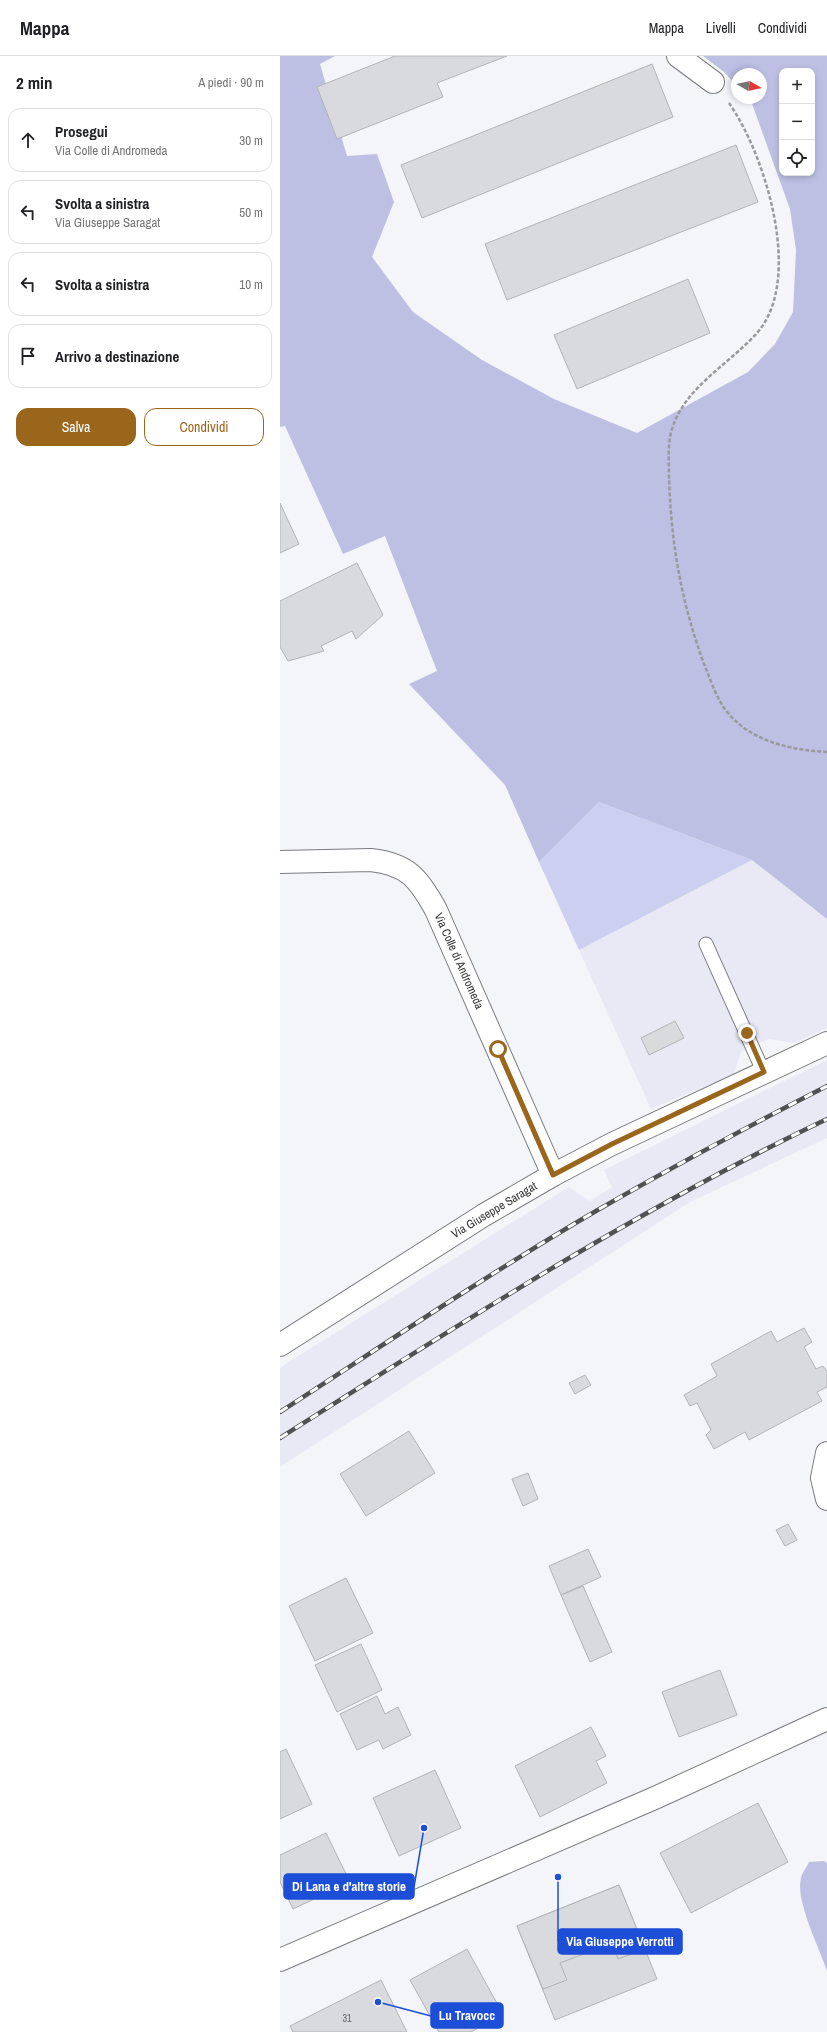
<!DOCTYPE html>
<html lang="it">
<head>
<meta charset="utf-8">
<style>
  body { margin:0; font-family:"Archivo Narrow",sans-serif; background:#f2f2f2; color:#202124 }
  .controls { position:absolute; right:12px; top:12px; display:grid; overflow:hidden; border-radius:8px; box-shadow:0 2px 6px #0003 }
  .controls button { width:36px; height:36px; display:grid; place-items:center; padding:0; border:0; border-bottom:1px solid #e0e0e0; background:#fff; color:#202124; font:20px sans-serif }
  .compass { position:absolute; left:451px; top:12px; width:36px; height:36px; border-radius:50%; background:#fff; box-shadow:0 2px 6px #0003; rotate:99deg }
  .stop { position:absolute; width:12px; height:12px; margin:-9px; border:3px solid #9a661c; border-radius:50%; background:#fff }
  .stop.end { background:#9a661c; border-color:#fff; box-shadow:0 1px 4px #0008 }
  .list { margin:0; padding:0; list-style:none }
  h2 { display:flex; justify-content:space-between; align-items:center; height:52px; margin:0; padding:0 16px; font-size:17px }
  h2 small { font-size:13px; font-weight:400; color:#757577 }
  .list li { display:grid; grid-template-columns:26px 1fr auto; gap:12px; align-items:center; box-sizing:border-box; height:64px; margin:0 8px 8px; padding:0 8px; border:1px solid #e0e0e0; border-radius:12px }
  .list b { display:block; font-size:15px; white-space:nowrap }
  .list p { margin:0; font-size:13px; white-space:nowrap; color:#757577 }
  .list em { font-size:13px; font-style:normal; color:#757577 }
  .actions { display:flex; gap:8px; padding:12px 16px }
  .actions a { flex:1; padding:9px 0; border:1px solid #9a661c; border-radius:12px; text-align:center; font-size:14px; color:#9a661c }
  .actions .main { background:#9a661c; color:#fff }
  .icon { flex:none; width:22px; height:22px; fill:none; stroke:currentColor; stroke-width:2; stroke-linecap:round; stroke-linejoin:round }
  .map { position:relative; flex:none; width:547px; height:1976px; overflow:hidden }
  header { display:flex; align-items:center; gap:24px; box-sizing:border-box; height:56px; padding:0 20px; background:#fff; border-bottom:1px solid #e0e0e0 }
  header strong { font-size:19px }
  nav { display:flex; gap:22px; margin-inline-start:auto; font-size:14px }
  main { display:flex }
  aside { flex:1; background:#fff }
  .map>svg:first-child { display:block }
</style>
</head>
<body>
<header>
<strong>Mappa</strong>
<nav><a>Mappa</a><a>Livelli</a><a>Condividi</a></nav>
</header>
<main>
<aside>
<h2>2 min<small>A piedi · 90 m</small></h2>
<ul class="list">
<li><svg class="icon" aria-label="ahead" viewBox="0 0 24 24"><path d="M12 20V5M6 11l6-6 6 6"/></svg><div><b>Prosegui</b><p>Via Colle di Andromeda</p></div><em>30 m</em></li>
<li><svg class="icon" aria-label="left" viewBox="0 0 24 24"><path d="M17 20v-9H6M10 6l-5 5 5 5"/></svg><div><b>Svolta a sinistra</b><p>Via Giuseppe Saragat</p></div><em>50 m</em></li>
<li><svg class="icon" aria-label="left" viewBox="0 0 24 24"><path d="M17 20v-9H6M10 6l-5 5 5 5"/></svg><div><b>Svolta a sinistra</b></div><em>10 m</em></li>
<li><svg class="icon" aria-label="arrive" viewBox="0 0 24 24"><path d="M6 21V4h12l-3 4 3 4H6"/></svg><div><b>Arrivo a destinazione</b></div></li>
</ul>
<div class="actions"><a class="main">Salva</a><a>Condividi</a></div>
</aside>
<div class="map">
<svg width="547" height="1976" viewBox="0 0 547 1976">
  <rect width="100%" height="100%" fill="#f4f5f9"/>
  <g fill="#e8e9f5">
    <polygon points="472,804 547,863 547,972 514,987 489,983 473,990 461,996 454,1018 371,1053 299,894"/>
    <polygon points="547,1004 547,1082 410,1146 0,1411 0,1313 7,1307 289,1131 310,1145 332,1131 324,1114"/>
  </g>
  <polygon fill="#cccfef" points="319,746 472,804 299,894 259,806"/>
  <g fill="#bdc0e3" fill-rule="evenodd">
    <path d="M0,0H55L40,8L67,100L97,98L114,146L92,201L133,256L202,304L274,343L357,377L468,316L495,288L513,256L516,194L510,153L471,45L468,42H481V18H457V30L444,16L423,0H547V863L472,804L319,746L259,806L225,729L129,628L157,615L105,480L63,498L5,370L0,371ZM502,15H532V117H502Z"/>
    <path d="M544,1805L547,1807V1915C540,1893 515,1845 521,1822C522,1817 527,1811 529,1806Z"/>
  </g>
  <g fill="#d9dade" stroke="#b2b3b7">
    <polygon points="115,0 227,0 157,27 163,41 57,83 37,31"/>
    <polygon points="372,8 393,61 142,162 121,109"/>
    <polygon points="456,89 478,146 227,244 205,188"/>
    <polygon points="408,223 430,277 297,333 274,279"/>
    <polygon points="0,447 19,488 0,497"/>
    <polygon points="77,507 103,559 76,583 72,575 41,590 44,595 8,605 0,591 0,545"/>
    <polygon points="395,965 404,982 369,999 361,982"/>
    <polygon points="524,1272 532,1286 524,1291 536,1313 543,1310 547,1315 547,1331 537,1336 542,1345 469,1384 465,1376 434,1393 426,1379 431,1374 417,1347 410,1350 404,1339 437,1320 431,1308 491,1275 497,1286"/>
    <polygon points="305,1319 311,1329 295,1338 289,1327"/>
    <polygon points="129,1375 155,1417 86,1460 60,1418"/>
    <polygon points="248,1417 258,1443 243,1450 232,1423"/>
    <polygon points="508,1468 517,1484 505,1490 496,1474"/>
    <polygon points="308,1493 321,1521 281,1539 269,1510"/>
    <polygon points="66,1522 93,1577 35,1605 9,1550"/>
    <polygon points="303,1530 332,1596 310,1606 281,1539"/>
    <polygon points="81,1588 102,1634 57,1656 35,1609"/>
    <polygon points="440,1614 457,1659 399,1681 382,1636"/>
    <polygon points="97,1640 105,1658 118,1651 131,1679 103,1693 99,1684 77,1694 60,1658"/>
    <polygon points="311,1671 326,1700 316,1705 327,1727 260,1761 235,1710"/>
    <polygon points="6,1693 32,1748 0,1763 0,1696"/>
    <polygon points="155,1714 181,1772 119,1800 93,1742"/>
    <polygon points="478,1747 508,1806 411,1857 380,1797"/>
    <polygon points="46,1777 70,1826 13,1853 0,1826 0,1799"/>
    <polygon points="339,1829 377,1923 275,1964 237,1870"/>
    <polygon points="339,1829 365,1893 338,1903 332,1887 280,1907 287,1924 263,1933 237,1870"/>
    <polygon points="187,1893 223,1958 191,1976 159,1976 130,1924"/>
    <polygon points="101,1924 127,1976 13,1976 10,1970"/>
  </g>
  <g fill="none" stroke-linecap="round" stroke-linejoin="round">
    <g stroke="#7b7b7f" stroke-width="15">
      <polyline id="lane" points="426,888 484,1017"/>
    </g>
    <g stroke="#7b7b7f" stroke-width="24">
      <g id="street">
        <polyline points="398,0 433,26"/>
        <path d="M0,806L91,804C128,808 139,823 156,854L273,1119"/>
        <polyline points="0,1289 204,1159 273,1119 332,1088 547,987"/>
        <polyline points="547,1397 542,1422 547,1443"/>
      </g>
    </g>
    <g stroke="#7b7b7f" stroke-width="24">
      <polyline id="secondary" points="0,1904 377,1741 547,1663"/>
    </g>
    <path stroke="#99999c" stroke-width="2.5" stroke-dasharray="4 2" stroke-linecap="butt" d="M449,47C485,98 525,225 476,278C449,308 407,330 393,370C387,386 389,404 389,421C391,487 401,545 424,608C431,624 436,643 448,657C472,686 512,694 547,696"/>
    <use href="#lane" stroke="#fff" stroke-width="13"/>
    <use href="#street" stroke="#fff" stroke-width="22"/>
    <use href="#secondary" stroke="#fff" stroke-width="22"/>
    <g stroke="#515154" stroke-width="4.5">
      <g id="rail">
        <path d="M0,1356C105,1288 208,1218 316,1155C392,1111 469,1070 547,1030"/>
        <path d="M0,1382C178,1269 356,1154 547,1063"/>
      </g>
    </g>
    <use href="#rail" stroke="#fff" stroke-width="3" stroke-dasharray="9" stroke-linecap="butt"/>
  </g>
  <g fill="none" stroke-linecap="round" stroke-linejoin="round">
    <polyline stroke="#9a661c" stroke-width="5" points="218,993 273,1119 332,1088 484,1016 467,977"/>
  </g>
  <g text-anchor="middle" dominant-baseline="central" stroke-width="4" stroke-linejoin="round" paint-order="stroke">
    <g font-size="10" fill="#5e5e61">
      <text x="67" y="1962">31</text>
    </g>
    <g font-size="12" fill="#353537" stroke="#fff">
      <text transform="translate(179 905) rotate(66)">Via Colle di Andromeda</text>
      <text transform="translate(214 1154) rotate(-31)">Via Giuseppe Saragat</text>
    </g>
  </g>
  <path fill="none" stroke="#1d4ed8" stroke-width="1.5" d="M144 1772L134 1831M278 1821L278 1885M98 1946L151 1960"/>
  <g fill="#1d4ed8" stroke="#fff" stroke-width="1.5">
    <circle cx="144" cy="1772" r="4"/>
    <circle cx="278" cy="1821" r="4"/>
    <circle cx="98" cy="1946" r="4"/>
  </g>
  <g fill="#1d4ed8" stroke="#1d4ed8" stroke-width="1.5">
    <rect x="4" y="1818" width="130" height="25" rx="4"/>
    <rect x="278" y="1873" width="124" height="25" rx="4"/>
    <rect x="151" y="1947" width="72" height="25" rx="4"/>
  </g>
  <g font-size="13" text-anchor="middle" font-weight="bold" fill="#fff">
    <text x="69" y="1835">Di Lana e d'altre storie</text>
    <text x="340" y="1890">Via Giuseppe Verrotti</text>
    <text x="187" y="1964">Lu Travocc</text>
  </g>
</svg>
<div class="controls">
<button>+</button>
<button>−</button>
<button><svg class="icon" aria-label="locate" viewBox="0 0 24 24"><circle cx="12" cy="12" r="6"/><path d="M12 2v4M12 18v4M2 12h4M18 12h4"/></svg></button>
</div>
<svg class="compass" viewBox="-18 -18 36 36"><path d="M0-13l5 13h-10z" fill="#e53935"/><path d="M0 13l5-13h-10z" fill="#757577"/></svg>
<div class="stop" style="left:218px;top:993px"></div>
<div class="stop end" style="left:467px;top:977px"></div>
</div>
</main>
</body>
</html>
